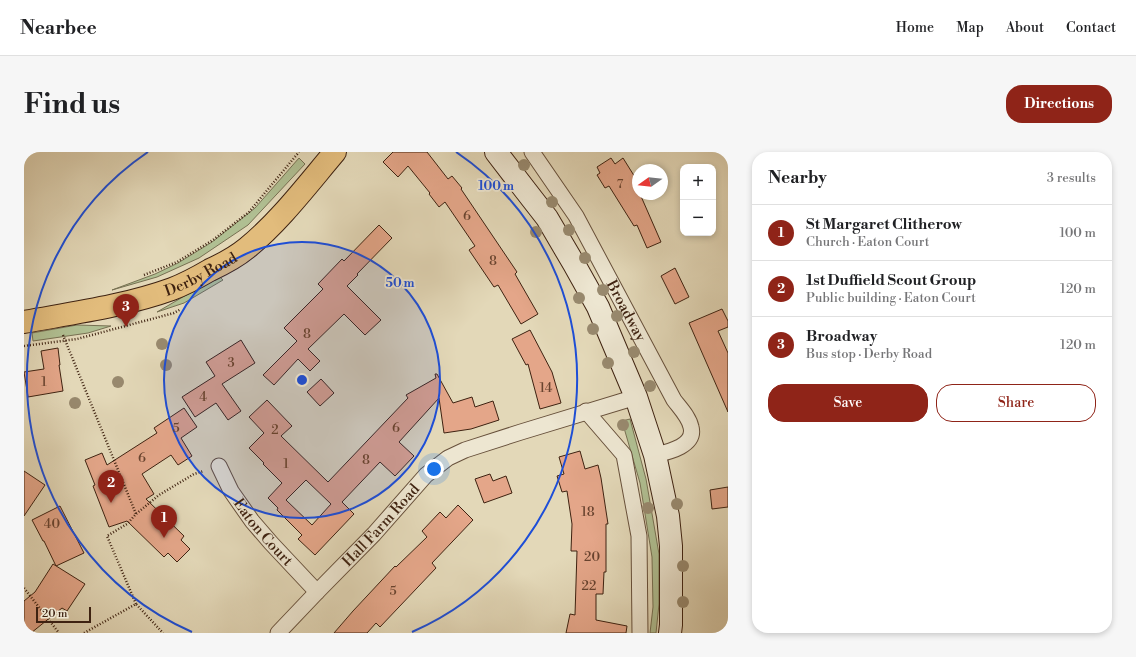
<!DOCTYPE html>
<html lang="en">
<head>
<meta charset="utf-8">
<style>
  body { margin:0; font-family:"Libre Bodoni",serif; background:#f6f6f6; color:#202124 }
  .controls { position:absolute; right:12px; top:12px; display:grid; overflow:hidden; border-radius:8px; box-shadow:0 2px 6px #0003 }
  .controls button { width:36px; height:36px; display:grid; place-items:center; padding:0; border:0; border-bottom:1px solid #e0e0e0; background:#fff; color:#202124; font:20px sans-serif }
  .compass { position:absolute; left:608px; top:12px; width:36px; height:36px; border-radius:50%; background:#fff; box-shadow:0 2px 6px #0003; rotate:255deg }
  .scale { position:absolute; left:12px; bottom:10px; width:55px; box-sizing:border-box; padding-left:4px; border:2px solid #3e2211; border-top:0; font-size:11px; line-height:14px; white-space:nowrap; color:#3e2211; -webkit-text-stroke:3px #ede6d1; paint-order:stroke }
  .you { position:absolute; left:410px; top:317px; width:14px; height:14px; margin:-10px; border:3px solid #fff; border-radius:50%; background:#1a73e8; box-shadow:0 0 0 6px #1a73e833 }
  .badge { display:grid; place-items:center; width:26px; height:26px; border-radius:50%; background:#8f2418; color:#fff; font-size:13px; font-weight:700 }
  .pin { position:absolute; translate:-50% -33px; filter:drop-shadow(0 1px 2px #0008) }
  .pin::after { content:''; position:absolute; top:21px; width:14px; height:12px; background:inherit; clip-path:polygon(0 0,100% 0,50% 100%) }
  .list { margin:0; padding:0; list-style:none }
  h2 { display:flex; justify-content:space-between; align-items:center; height:52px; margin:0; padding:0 16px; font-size:17px }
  h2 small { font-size:13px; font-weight:400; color:#757577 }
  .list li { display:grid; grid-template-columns:26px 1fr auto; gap:12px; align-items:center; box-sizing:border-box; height:56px; padding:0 16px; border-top:1px solid #e0e0e0 }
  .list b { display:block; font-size:15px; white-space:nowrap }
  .list p { margin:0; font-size:13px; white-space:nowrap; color:#757577 }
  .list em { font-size:13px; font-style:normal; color:#757577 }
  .actions { display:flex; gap:8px; padding:12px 16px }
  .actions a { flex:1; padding:9px 0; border:1px solid #8f2418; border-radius:16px; text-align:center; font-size:14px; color:#8f2418 }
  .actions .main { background:#8f2418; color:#fff }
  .map { position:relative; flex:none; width:704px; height:481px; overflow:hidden; border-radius:16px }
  header { display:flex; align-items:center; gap:24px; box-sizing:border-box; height:56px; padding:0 20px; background:#fff; border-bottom:1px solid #e0e0e0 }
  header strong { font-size:19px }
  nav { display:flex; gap:22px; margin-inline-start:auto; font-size:14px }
  .intro { display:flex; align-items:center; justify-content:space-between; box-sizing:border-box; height:96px; padding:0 24px }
  h1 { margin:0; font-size:28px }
  .button { padding:10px 18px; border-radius:16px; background:#8f2418; color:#fff; font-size:14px; font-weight:700 }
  main { display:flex; gap:24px; padding:0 24px }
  aside { flex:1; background:#fff; border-radius:16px; box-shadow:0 2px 6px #0003 }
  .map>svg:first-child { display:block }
</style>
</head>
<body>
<header>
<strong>Nearbee</strong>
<nav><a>Home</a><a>Map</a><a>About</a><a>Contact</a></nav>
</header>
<div class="intro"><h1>Find us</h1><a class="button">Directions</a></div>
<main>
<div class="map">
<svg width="704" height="481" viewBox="0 0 704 481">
  <rect width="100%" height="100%" fill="#e3d8b8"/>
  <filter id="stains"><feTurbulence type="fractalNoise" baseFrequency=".005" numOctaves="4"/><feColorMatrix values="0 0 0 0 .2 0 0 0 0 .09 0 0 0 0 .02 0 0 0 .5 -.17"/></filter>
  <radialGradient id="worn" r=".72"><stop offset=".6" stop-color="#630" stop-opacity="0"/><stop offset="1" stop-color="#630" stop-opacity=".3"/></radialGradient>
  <g fill="#b0bf92" stroke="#777052">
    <polygon points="275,6 281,12 224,73 175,106 133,125 88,138 131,122 154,111 188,90 231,56"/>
    <polygon points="195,124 199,128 160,151 133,160"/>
    <polygon points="53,173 87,174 64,181 9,189 8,181"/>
    <polygon points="606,267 622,327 635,402 635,452 632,481 626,481 629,455 628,405 616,331 598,269"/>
  </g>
  <g fill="#e4a689" stroke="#3e2211" fill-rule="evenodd">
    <polygon points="369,0 403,0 424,27 428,24 438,36 437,37 493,120 491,122 514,162 497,172 474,133 470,135 445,98 451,94 421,50 415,55 405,42 406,41 384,14 374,25 359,10"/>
    <polygon points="587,6 591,12 599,6 614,30 614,42 616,42 637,90 623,96 613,73 610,74 585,34 581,36 573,23 576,21 573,15"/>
    <polygon points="355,73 368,86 333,122 334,123 323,134 357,168 341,183 320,162 284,197 296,209 286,219 274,207 250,233 239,223 273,189 260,176 299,137 294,132 318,107 320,109"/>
    <polygon points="651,116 665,145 651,152 637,124"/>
    <polygon points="698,157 704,169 704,175 694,179 704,201 704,260 665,171"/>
    <polygon points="506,178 528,220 537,251 516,257 504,212 502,213 488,187"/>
    <polygon points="217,188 231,211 198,232 217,259 204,268 192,251 171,265 158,245 191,224 182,210"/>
    <polygon points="34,196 36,213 35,213 39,239 4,245 0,220 20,217 17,199"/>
    <path d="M411,222H413L429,251L448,245L451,255L469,249L475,268L447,277L420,281L415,246L375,290L390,304L371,324L356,310L318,350L330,362L291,403L274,387L278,383L253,358L254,356L244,346L258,331L239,312L240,311L225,296L240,281L225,265L243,248L268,274L257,284L304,330L384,246L382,243L412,226ZM282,328L307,352L288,373L262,348Z"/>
    <polygon points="297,227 310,241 296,254 283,240"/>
    <polygon points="160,256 173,275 157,286 168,304 154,313 147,303 118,322 130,342 122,347 160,384 157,388 166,397 153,410 144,401 140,405 103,369 85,375 69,334 71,333 61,308 78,301 83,313 133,281 130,276"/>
    <polygon points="556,299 561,317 574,313 577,326 584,372 582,372 582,420 580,420 579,442 572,442 572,468 603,474 602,481 542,481 546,462 551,463 553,399 547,399 548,372 543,339 538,340 533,324 540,322 535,305"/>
    <polygon points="0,319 21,333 0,364"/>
    <polygon points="466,322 469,329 482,324 488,341 460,351 451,327"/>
    <polygon points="704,335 704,355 688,357 686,338"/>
    <polygon points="434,353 449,368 408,411 412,416 356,475 352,471 343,481 310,481 329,459 371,414 372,415 403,385 398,379 416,360 422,366"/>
    <polygon points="36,354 60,401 32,414 20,389 19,389 8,368"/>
    <polygon points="29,412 61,432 43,459 38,456 7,481 0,481 0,449 11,440"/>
  </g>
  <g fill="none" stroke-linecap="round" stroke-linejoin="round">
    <g stroke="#67503b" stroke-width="17">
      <g id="street">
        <path id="s1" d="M508,0L552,64L650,248C656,256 665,265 667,275C672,294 644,300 631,303"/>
        <polyline points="562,259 600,303 615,384 616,481"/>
        <path id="s2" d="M195,314L207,339L228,369L247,391L293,440"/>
        <path id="s3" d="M254,481L293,440L350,382L402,323L424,306L441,298L497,280L612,245"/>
      </g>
    </g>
    <g stroke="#3e2211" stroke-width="24">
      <polyline id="secondary" points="472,0 502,39 523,66 550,112 574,155 612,245 631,303 644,364 647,394 647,473 646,481"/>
    </g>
    <g stroke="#3e2211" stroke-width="24">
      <g id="highway">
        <path id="s4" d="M0,170C49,161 101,154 148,137C161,132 174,125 186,118C199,112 212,105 223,96C256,69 283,33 311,0"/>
      </g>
    </g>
    <g stroke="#3e2211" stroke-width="2.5" stroke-dasharray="1 2" stroke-linecap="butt">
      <polyline points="120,123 153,110 189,88 225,60 275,0"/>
      <polyline points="39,183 112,362"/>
      <polyline points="0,194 53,187 150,161 157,157"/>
      <polyline points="0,436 35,481"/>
      <polyline points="112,452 83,384 103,372 112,362 135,343 170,322 180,319"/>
      <polyline points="60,481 112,452 139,481"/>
    </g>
    <use href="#street" stroke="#ede6d1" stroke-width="15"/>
    <use href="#secondary" stroke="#ede6d1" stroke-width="22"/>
    <use href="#highway" stroke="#e2bc7c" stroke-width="22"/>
  </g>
  <g fill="#98896e">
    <circle cx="500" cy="13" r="6"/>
    <circle cx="528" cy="50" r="6"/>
    <circle cx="545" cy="78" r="6"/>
    <circle cx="512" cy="80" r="6"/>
    <circle cx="561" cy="106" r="6"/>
    <circle cx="579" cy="138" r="6"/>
    <circle cx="555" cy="146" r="6"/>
    <circle cx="593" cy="164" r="6"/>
    <circle cx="569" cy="177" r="6"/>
    <circle cx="138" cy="192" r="6"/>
    <circle cx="610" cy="200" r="6"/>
    <circle cx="584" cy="211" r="6"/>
    <circle cx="142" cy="213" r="6"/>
    <circle cx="94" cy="230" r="6"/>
    <circle cx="626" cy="234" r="6"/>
    <circle cx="51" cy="251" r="6"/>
    <circle cx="599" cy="273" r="6"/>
    <circle cx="653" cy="352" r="6"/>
    <circle cx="624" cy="356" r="6"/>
    <circle cx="659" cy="414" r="6"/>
    <circle cx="659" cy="450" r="6"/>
  </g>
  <circle cx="278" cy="228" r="138" fill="#1d4ed8" fill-opacity=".12"/>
  <g fill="none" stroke="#1d4ed8" stroke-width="2">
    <circle cx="278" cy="228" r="138"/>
    <path d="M168 480A275 275 0 0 1 124 0M432 0A275 275 0 0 1 388 480"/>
  </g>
  <g text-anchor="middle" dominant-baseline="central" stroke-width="3.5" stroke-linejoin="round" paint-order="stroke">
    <g font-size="13" fill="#68432f">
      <text x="596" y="32">7</text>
      <text x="443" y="64">6</text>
      <text x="469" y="109">8</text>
      <text x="283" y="182">8</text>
      <text x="207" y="211">3</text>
      <text x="20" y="230">1</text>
      <text x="522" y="236">14</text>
      <text x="179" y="245">4</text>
      <text x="152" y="276">5</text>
      <text x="372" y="276">6</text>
      <text x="251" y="278">2</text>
      <text x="118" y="306">6</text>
      <text x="342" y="308">8</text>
      <text x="262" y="312">1</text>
      <text x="564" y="360">18</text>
      <text x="28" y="372">40</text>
      <text x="568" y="405">20</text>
      <text x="565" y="434">22</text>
      <text x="369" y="439">5</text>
    </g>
    <g font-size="15" fill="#3e2211" stroke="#ede6d1">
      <text stroke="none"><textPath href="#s4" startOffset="184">Derby Road</textPath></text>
      <text stroke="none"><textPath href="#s1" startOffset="185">Broadway</textPath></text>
      <text stroke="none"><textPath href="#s3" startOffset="149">Hall Farm Road</textPath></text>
      <text stroke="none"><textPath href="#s2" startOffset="80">Eaton Court</textPath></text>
    </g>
  </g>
  <circle cx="278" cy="228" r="6" fill="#1d4ed8" stroke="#ede6d1" stroke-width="2"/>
  <g font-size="12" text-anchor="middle" font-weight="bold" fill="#1d4ed8" stroke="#ede6d1" stroke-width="3.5" stroke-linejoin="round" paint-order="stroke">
    <text x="472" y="38">100 m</text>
    <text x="376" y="135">50 m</text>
  </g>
  <rect width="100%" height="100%" filter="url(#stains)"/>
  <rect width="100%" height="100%" fill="url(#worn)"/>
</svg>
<div class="controls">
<button>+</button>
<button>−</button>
</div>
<svg class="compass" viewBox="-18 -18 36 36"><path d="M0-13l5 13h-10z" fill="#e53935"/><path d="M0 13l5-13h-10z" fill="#757577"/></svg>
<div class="scale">20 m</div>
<div class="you"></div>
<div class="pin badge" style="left:140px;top:386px">1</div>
<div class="pin badge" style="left:87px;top:351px">2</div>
<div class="pin badge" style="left:102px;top:175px">3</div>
</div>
<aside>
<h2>Nearby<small>3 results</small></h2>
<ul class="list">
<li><span class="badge">1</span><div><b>St Margaret Clitherow</b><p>Church · Eaton Court</p></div><em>100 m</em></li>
<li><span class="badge">2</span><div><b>1st Duffield Scout Group</b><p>Public building · Eaton Court</p></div><em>120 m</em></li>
<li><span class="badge">3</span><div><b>Broadway</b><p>Bus stop · Derby Road</p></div><em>120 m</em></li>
</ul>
<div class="actions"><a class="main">Save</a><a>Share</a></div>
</aside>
</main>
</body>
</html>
